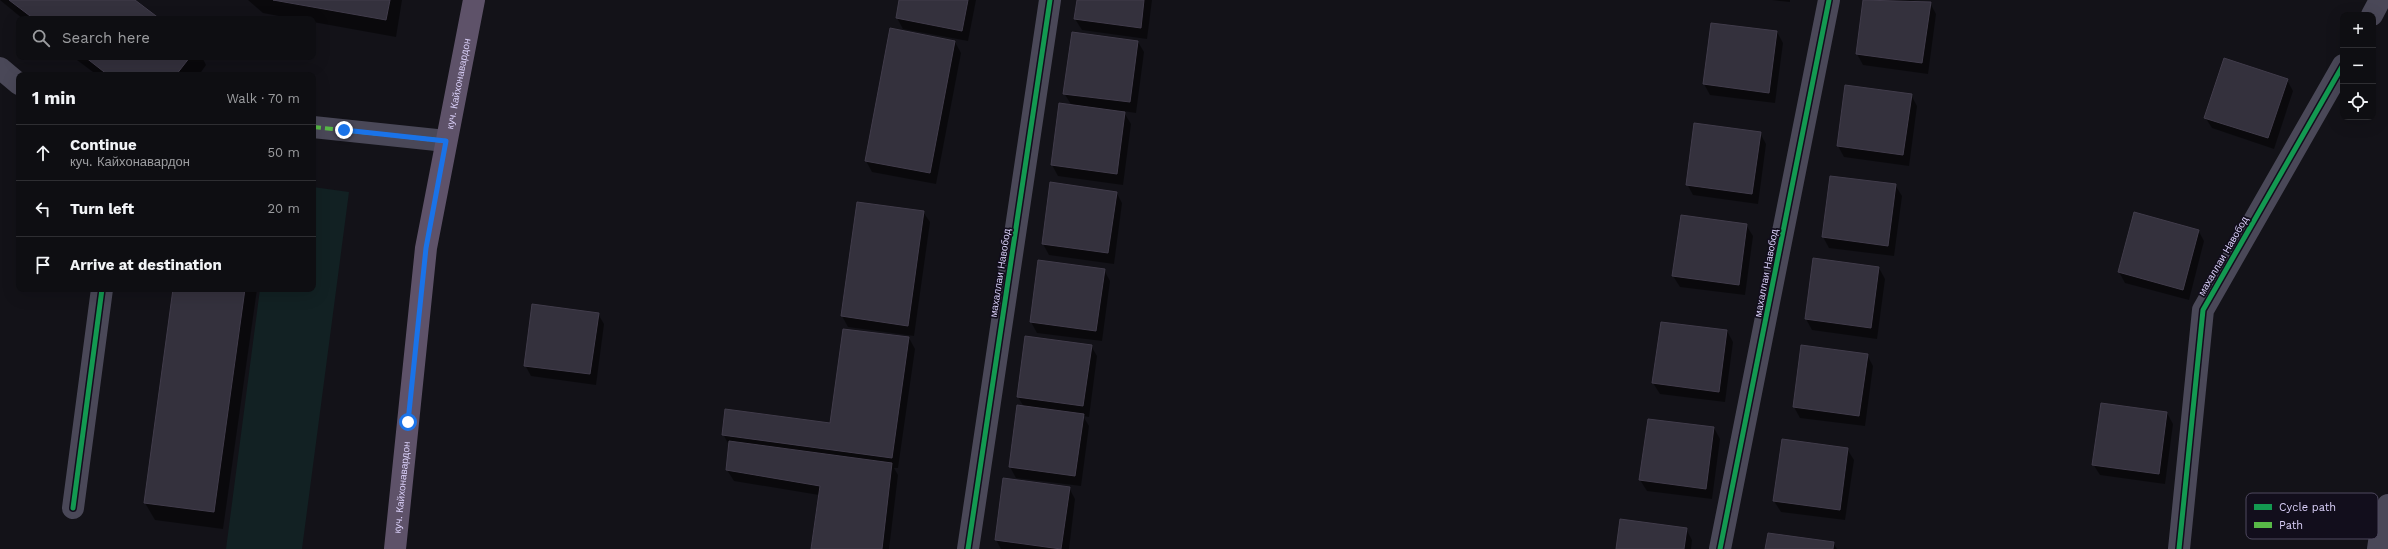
<!DOCTYPE html>
<html lang="en">
<head>
<meta charset="utf-8">
<style>
  body { margin:0; font-family:"Work Sans",sans-serif; background:#1c1c20; color:#f1f3f6 }
  .controls { position:absolute; right:12px; top:12px; display:grid; overflow:hidden; border-radius:8px; box-shadow:0 4px 16px #0002 }
  .controls button { width:36px; height:36px; display:grid; place-items:center; padding:0; border:0; border-bottom:1px solid #2e2e32; background:#0e0e12; color:#f1f3f6; font:20px sans-serif }
  .stop { position:absolute; width:12px; height:12px; margin:-9px; border:3px solid #1a73e8; border-radius:50%; background:#fff }
  .stop.end { background:#1a73e8; border-color:#fff; box-shadow:0 1px 4px #0008 }
  .list { margin:0; padding:0; list-style:none }
  h2 { display:flex; justify-content:space-between; align-items:center; height:52px; margin:0; padding:0 16px; font-size:17px }
  h2 small { font-size:13px; font-weight:400; color:#9b9c9f }
  .list li { display:grid; grid-template-columns:26px 1fr auto; gap:12px; align-items:center; box-sizing:border-box; height:56px; padding:0 16px; border-top:1px solid #2e2e32 }
  .list b { display:block; font-size:15px; white-space:nowrap }
  .list p { margin:0; font-size:13px; white-space:nowrap; color:#9b9c9f }
  .list em { font-size:13px; font-style:normal; color:#9b9c9f }
  .icon { flex:none; width:22px; height:22px; fill:none; stroke:currentColor; stroke-width:2; stroke-linecap:round; stroke-linejoin:round }
  .map { position:relative; flex:none; width:2388px; height:549px; overflow:hidden }
  .search { position:absolute; background:#0e0e12; box-shadow:0 4px 16px #0002; left:16px; top:16px; width:300px; height:44px; display:flex; align-items:center; gap:10px; box-sizing:border-box; padding:0 14px; border-radius:8px; color:#9b9c9f; font-size:15px }
  .panel { position:absolute; background:#0e0e12; box-shadow:0 4px 16px #0002; left:16px; top:72px; width:300px; height:220px; border-radius:8px }
  .map>svg:first-child { display:block }
</style>
</head>
<body>
<div class="map">
<svg width="2388" height="549" viewBox="0 0 2388 549">
  <rect width="100%" height="100%" fill="#131218"/>
  <polygon fill="#122123" points="313,187 349,192 302,549 226,549 260,289 313,289"/>
  <g fill="#0007">
    <polygon points="0,0 133,0 158,19 23,19"/>
    <polygon points="248,0 402,0 396,37 313,22 313,19 294,19 263,13"/>
    <polygon points="900,0 976,0 968,41 903,29 897,18"/>
    <polygon points="1078,0 1152,0 1147,39 1082,30 1075,19"/>
    <polygon points="1772,0 1790,0 1790,2"/>
    <polygon points="1864,0 1910,0 1930,3 1936,14 1928,74 1863,65 1857,54"/>
    <polygon points="1712,24 1777,32 1783,43 1775,103 1710,95 1704,84"/>
    <polygon points="955,42 961,53 936,184 872,172 866,161"/>
    <polygon points="1138,42 1144,52 1136,113 1123,111 1131,124 1123,185 1058,176 1052,165 1072,106 1064,93"/>
    <polygon points="73,57 202,57 206,65 199,75 97,75"/>
    <polygon points="2287,80 2293,91 2274,149 2212,128 2205,117"/>
    <polygon points="1911,95 1917,106 1909,166 1844,157 1838,146"/>
    <polygon points="1760,133 1766,144 1758,204 1693,195 1687,184"/>
    <polygon points="1895,185 1902,196 1894,256 1829,248 1823,237"/>
    <polygon points="1116,192 1122,203 1114,264 1049,255 1043,244"/>
    <polygon points="858,203 923,212 930,222 914,336 848,327 842,316"/>
    <polygon points="1746,225 1753,236 1745,295 1680,287 1673,276"/>
    <polygon points="2198,230 2204,241 2189,300 2125,283 2119,272"/>
    <polygon points="1814,259 1879,268 1885,279 1877,339 1812,330 1806,319"/>
    <polygon points="1104,270 1110,281 1102,341 1037,333 1031,322"/>
    <polygon points="174,289 257,289 223,529 155,520 145,503"/>
    <polygon points="598,314 604,324 596,385 531,376 525,365"/>
    <polygon points="1727,331 1733,342 1725,402 1660,394 1653,383"/>
    <polygon points="909,338 915,349 898,468 894,468 898,475 889,549 812,549 819,495 734,481 727,470 729,445 723,434 831,424"/>
    <polygon points="1091,346 1097,356 1089,417 1083,416 1089,426 1081,486 1016,478 1010,467 1024,407 1018,397"/>
    <polygon points="1867,355 1873,366 1865,426 1800,418 1794,407"/>
    <polygon points="2167,413 2173,424 2165,484 2100,475 2093,464"/>
    <polygon points="1649,420 1714,428 1720,439 1712,499 1647,491 1640,480"/>
    <polygon points="1847,449 1854,460 1845,520 1781,512 1774,501"/>
    <polygon points="1069,488 1075,499 1069,549 1001,549 996,540"/>
    <polygon points="1686,529 1692,540 1691,549 1617,549"/>
    <polygon points="1833,543 1837,549 1766,549"/>
  </g>
  <g fill="#34313d" stroke="#413c4b">
    <polygon points="9,0 135,0 160,19 34,19"/>
    <polygon points="273,0 390,0 386,20"/>
    <polygon points="899,0 968,0 962,31 896,18"/>
    <polygon points="1077,0 1144,0 1141,28 1074,19"/>
    <polygon points="1863,0 1931,2 1922,63 1856,54"/>
    <polygon points="1711,23 1777,31 1769,93 1703,84"/>
    <polygon points="890,28 955,41 930,173 865,161"/>
    <polygon points="1072,32 1138,41 1130,102 1063,94"/>
    <polygon points="85,57 190,57 176,75 108,75"/>
    <polygon points="2224,58 2288,79 2268,138 2204,118"/>
    <polygon points="1845,85 1912,94 1903,155 1837,146"/>
    <polygon points="1059,103 1125,112 1117,174 1051,165"/>
    <polygon points="1694,123 1761,132 1752,194 1686,185"/>
    <polygon points="1830,176 1896,184 1888,246 1822,237"/>
    <polygon points="1050,182 1117,192 1108,253 1042,244"/>
    <polygon points="857,202 924,211 908,326 841,316"/>
    <polygon points="2134,212 2199,230 2183,290 2118,272"/>
    <polygon points="1681,215 1747,224 1739,285 1672,276"/>
    <polygon points="1813,258 1879,267 1871,328 1805,319"/>
    <polygon points="1038,260 1105,269 1096,331 1030,322"/>
    <polygon points="173,289 245,289 214,512 144,503"/>
    <polygon points="532,304 599,313 590,374 524,366"/>
    <polygon points="1661,322 1727,330 1719,392 1652,383"/>
    <polygon points="843,329 909,337 892,458 722,435 725,409 830,423"/>
    <polygon points="1025,336 1092,345 1083,406 1017,397"/>
    <polygon points="1801,345 1868,354 1859,416 1793,407"/>
    <polygon points="2101,403 2167,412 2159,474 2092,465"/>
    <polygon points="1017,405 1084,414 1075,476 1009,467"/>
    <polygon points="1648,419 1714,427 1706,489 1639,480"/>
    <polygon points="1782,439 1848,448 1840,510 1773,501"/>
    <polygon points="729,441 892,463 882,549 811,549 820,486 726,470"/>
    <polygon points="1003,478 1070,487 1061,549 995,540"/>
    <polygon points="1620,519 1687,528 1684,549 1616,549"/>
    <polygon points="1768,533 1834,542 1833,549 1765,549"/>
  </g>
  <g fill="none" stroke-linecap="round" stroke-linejoin="round">
    <g stroke="#4a4858" stroke-width="22">
      <polyline points="2372,15 2380,0"/>
      <polyline points="0,68 19,84"/>
      <polyline points="313,127 446,141"/>
      <polyline points="73,508 102,289"/>
      <polyline points="968,549 1050,0"/>
      <polyline points="1720,549 1829,0"/>
      <polyline points="2179,549 2203,310 2343,65"/>
      <polyline points="2378,549 2382,521 2388,505"/>
    </g>
    <path stroke="#5e5269" stroke-width="22" id="s1" d="M395,549L426,248L474,0"/>
    <polyline stroke="#58b947" stroke-width="4" stroke-dasharray="8 4" stroke-linecap="butt" points="313,127 446,141"/>
    <g stroke="#120e1c" stroke-width="8">
      <g id="cycleway">
        <polyline points="73,508 102,289"/>
        <polyline points="968,549 1050,0"/>
        <polyline points="1720,549 1829,0"/>
        <polyline points="2179,549 2203,310 2343,65"/>
      </g>
    </g>
    <use href="#cycleway" stroke="#139951" stroke-width="5"/>
  </g>
  <g fill="none" stroke-linecap="round" stroke-linejoin="round">
    <polyline stroke="#1a73e8" stroke-width="5" points="344,130 446,141 426,248 408,422"/>
  </g>
  <g text-anchor="middle" dominant-baseline="central" stroke-width="3.5" stroke-linejoin="round" paint-order="stroke">
    <g font-size="10" fill="#d9cff8" stroke="#120e1c">
      <text stroke="none"><textPath href="#s1" startOffset="470">куч. Кайхонавардон</textPath></text>
      <text transform="translate(2223 256) rotate(-60)">махаллаи Навобод</text>
      <text transform="translate(1000 273) rotate(-81)">махаллаи Навобод</text>
      <text transform="translate(1766 273) rotate(-79)">махаллаи Навобод</text>
      <text stroke="none"><textPath href="#s1" startOffset="62">куч. Кайхонавардон</textPath></text>
    </g>
  </g>
  <rect x="2246" y="493" width="132" height="46" rx="6" fill="#120e1c" stroke="#4e485e" stroke-width="1"/>
  <rect x="2254" y="504" width="18" height="6" fill="#139951"/>
  <rect x="2254" y="522" width="18" height="6" fill="#58b947"/>
  <g font-size="11" fill="#d9cff8">
    <text x="2279" y="511">Cycle path</text>
    <text x="2279" y="529">Path</text>
  </g>
</svg>
<div class="controls">
<button>+</button>
<button>−</button>
<button><svg class="icon" aria-label="locate" viewBox="0 0 24 24"><circle cx="12" cy="12" r="6"/><path d="M12 2v4M12 18v4M2 12h4M18 12h4"/></svg></button>
</div>
<div class="stop" style="left:408px;top:422px"></div>
<div class="stop end" style="left:344px;top:130px"></div>
<div class="search"><svg class="icon" aria-label="search" viewBox="0 0 24 24"><circle cx="10" cy="10" r="6"/><path d="M15 15l6 6"/></svg>Search here</div>
<section class="panel">
<h2>1 min<small>Walk · 70 m</small></h2>
<ul class="list">
<li><svg class="icon" aria-label="ahead" viewBox="0 0 24 24"><path d="M12 20V5M6 11l6-6 6 6"/></svg><div><b>Continue</b><p>куч. Кайхонавардон</p></div><em>50 m</em></li>
<li><svg class="icon" aria-label="left" viewBox="0 0 24 24"><path d="M17 20v-9H6M10 6l-5 5 5 5"/></svg><div><b>Turn left</b></div><em>20 m</em></li>
<li><svg class="icon" aria-label="arrive" viewBox="0 0 24 24"><path d="M6 21V4h12l-3 4 3 4H6"/></svg><div><b>Arrive at destination</b></div></li>
</ul>
</section>
</div>
</body>
</html>
